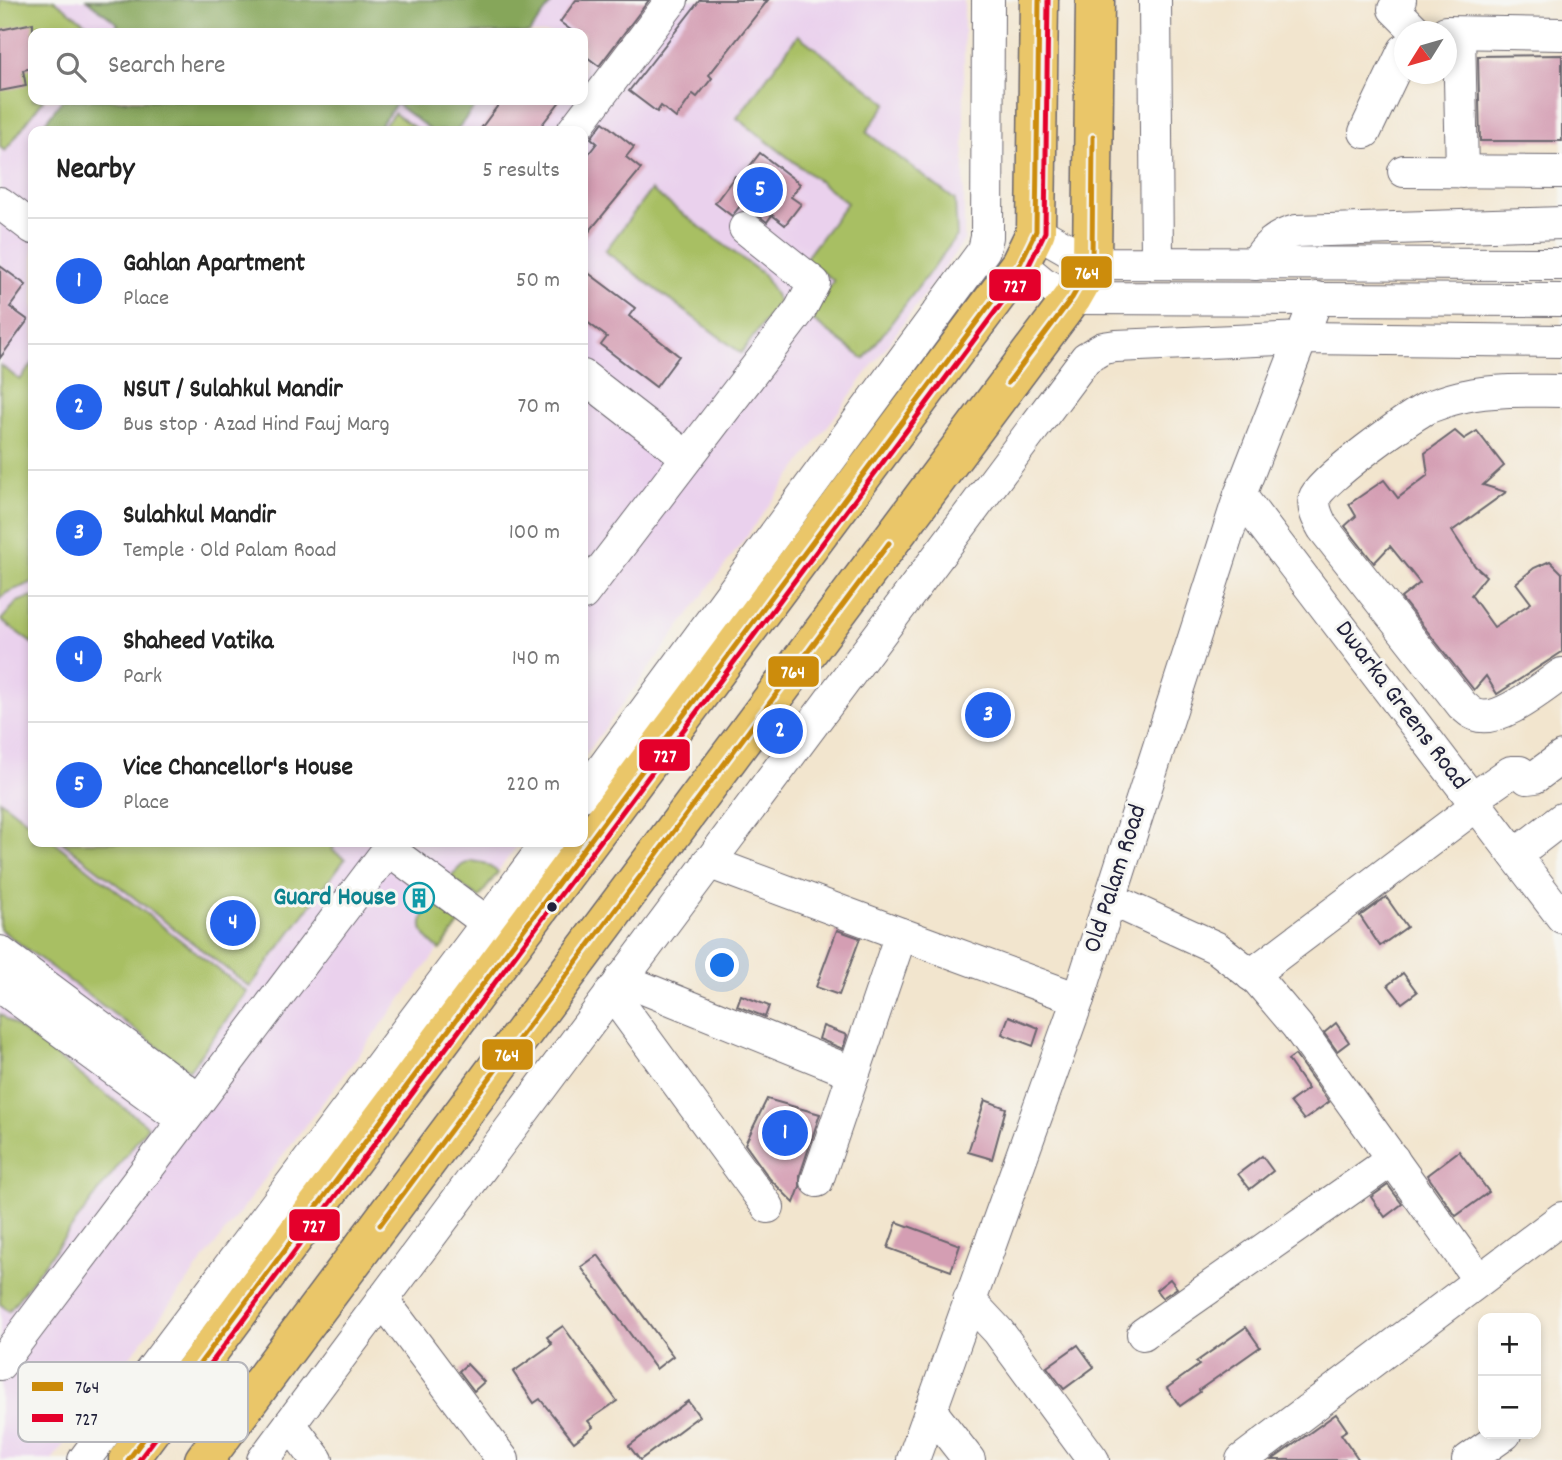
<!DOCTYPE html>
<html lang="en">
<head>
<meta charset="utf-8">
<style>
  body { margin:0; font-family:Dekko,sans-serif; background:#f2f2f2; color:#222 }
  .controls { position:absolute; right:21px; bottom:21px; display:grid; overflow:hidden; border-radius:14px; box-shadow:0 4px 10px #0003 }
  .controls button { width:63px; height:63px; display:grid; place-items:center; padding:0; border:0; border-bottom:2px solid #e0e0e0; background:#fff; color:#222; font:35px sans-serif }
  .compass { position:absolute; left:1394px; top:21px; width:63px; height:63px; border-radius:50%; background:#fff; box-shadow:0 4px 10px #0003; rotate:233deg }
  .you { position:absolute; left:723px; top:966px; width:24px; height:24px; margin:-18px; border:5px solid #fff; border-radius:50%; background:#1a73e8; box-shadow:0 0 0 10px #1a73e833 }
  .badge { display:grid; place-items:center; width:46px; height:46px; border-radius:50%; background:#2563eb; color:#fff; font-size:23px; font-weight:700 }
  .pin { position:absolute; translate:-50% -50%; border:4px solid #fff; box-shadow:0 2px 7px #0006 }
  .list { margin:0; padding:0; list-style:none }
  h2 { display:flex; justify-content:space-between; align-items:center; height:91px; margin:0; padding:0 28px; font-size:30px }
  h2 small { font-size:23px; font-weight:400; color:#767676 }
  .list li { display:grid; grid-template-columns:46px 1fr auto; gap:21px; align-items:center; box-sizing:border-box; height:126px; padding:0 28px; border-top:2px solid #e0e0e0 }
  .list b { display:block; font-size:26px; white-space:nowrap }
  .list p { margin:0; font-size:23px; white-space:nowrap; color:#767676 }
  .list em { font-size:23px; font-style:normal; color:#767676 }
  .icon { flex:none; width:38px; height:38px; fill:none; stroke:currentColor; stroke-width:2; stroke-linecap:round; stroke-linejoin:round }
  .map { position:relative; flex:none; width:1562px; height:1460px; overflow:hidden }
  .search { position:absolute; background:#fff; box-shadow:0 4px 10px #0003; left:28px; top:28px; width:560px; height:77px; display:flex; align-items:center; gap:18px; box-sizing:border-box; padding:0 24px; border-radius:14px; color:#767676; font-size:26px }
  .panel { position:absolute; background:#fff; box-shadow:0 4px 10px #0003; left:28px; top:126px; width:560px; height:721px; border-radius:14px }
  .map>svg:first-child { display:block }
</style>
</head>
<body>
<div class="map">
<svg width="1562" height="1460" viewBox="0 0 1562 1460">
  <rect width="100%" height="100%" fill="#f6f6f2"/>
  <filter id="ink" filterUnits="userSpaceOnUse"><feTurbulence type="fractalNoise" baseFrequency=".0143" numOctaves="2"/><feDisplacementMap in="SourceGraphic" scale="14" xChannelSelector="R" yChannelSelector="G"/><feConvolveMatrix kernelMatrix="1 2 1 2 8 2 1 2 1" color-interpolation-filters="sRGB"/></filter>
  <filter id="wash" filterUnits="userSpaceOnUse"><feTurbulence type="fractalNoise" baseFrequency=".00686" numOctaves="4" result="noise"/><feDisplacementMap in="SourceGraphic" scale="28" xChannelSelector="R" yChannelSelector="G"/><feGaussianBlur stdDeviation="1.57" result="paint"/><feColorMatrix in="noise" values="0 0 0 0 0 0 0 0 0 0 0 0 0 0 0 0 0 1.4 0 .05"/><feComposite in="paint" operator="in"/></filter>
  <g filter="url(#wash)">
    <rect width="100%" height="100%" fill="#f2e5ce"/>
    <path fill="#ead1ed" fill-rule="evenodd" d="M0,0H964V241L583,758V131H33V842H520L52,1460H0ZM33,33H583V100H33Z"/>
    <g fill="#a8bf64" stroke="#657050" stroke-width="2">
      <polygon points="0,0 54,0 95,30 93,33 33,33 33,100 43,100 5,151 0,147"/>
      <polygon points="798,35 887,103 866,132 955,200 957,236 864,359 807,316 834,281 805,259 847,203 737,118"/>
      <polygon points="394,113 419,131 380,131"/>
      <polygon points="651,190 764,275 779,302 741,353 605,251"/>
      <polygon points="33,363 33,582 6,593 0,599 0,365 20,380"/>
      <polygon points="33,596 33,644 1,620 17,602"/>
      <polygon points="0,800 33,826 33,842 54,842 247,992 189,1070 0,929"/>
      <polygon points="62,842 336,842 332,850 345,859 250,987"/>
      <polygon points="471,861 484,863 498,872 479,898 450,877 462,865"/>
      <path d="M432,902L460,923L440,950C419,935 416,923 432,902Z"/>
      <polygon points="0,1014 148,1126 9,1311 0,1304"/>
    </g>
    <g fill="#86a65a" stroke="#54644a" stroke-width="2">
      <polygon points="87,0 554,0 529,33 112,33 118,24"/>
      <polygon points="62,100 480,100 456,131 432,131 396,104 376,131 46,131 41,128"/>
    </g>
    <g id="blocks">
      <g fill="#d49eb3">
        <polygon points="576,0 649,0 599,66 583,54 583,33 575,33 560,22"/>
        <polygon points="700,0 768,0 709,75 712,78 697,97 693,94 676,118 661,106 657,112 629,91"/>
        <polygon points="33,23 33,68 23,70 26,86 0,91 0,30"/>
        <polygon points="1562,55 1562,141 1480,141 1478,56"/>
        <polygon points="502,100 561,100 537,131 479,131"/>
        <polygon points="603,122 634,147 626,157 641,169 583,239 583,161 597,143 591,138"/>
        <polygon points="760,153 800,184 791,197 801,204 785,225 772,215 767,222 756,214 740,206 732,216 715,203 735,176 740,179"/>
        <polygon points="0,266 26,285 10,307 28,320 0,358"/>
        <polygon points="583,269 635,308 629,316 679,356 656,387 601,345 607,337 583,319"/>
        <polygon points="1455,431 1464,439 1477,431 1504,466 1483,485 1506,492 1452,531 1475,566 1486,576 1471,595 1494,627 1531,603 1516,583 1534,568 1550,561 1562,573 1562,652 1497,694 1486,676 1474,690 1401,598 1420,583 1390,546 1374,563 1345,526 1356,516 1349,504 1384,480 1398,498 1428,475 1425,453"/>
        <polygon points="1386,897 1407,927 1380,946 1360,916"/>
        <polygon points="837,930 860,938 839,995 816,987"/>
        <polygon points="1403,973 1417,992 1402,1003 1388,985"/>
        <polygon points="741,995 769,1006 765,1017 737,1006"/>
        <polygon points="1009,1016 1039,1028 1033,1046 1002,1034"/>
        <polygon points="1336,1023 1349,1042 1337,1051 1324,1033"/>
        <polygon points="823,1026 847,1035 843,1049 819,1039"/>
        <polygon points="1295,1055 1329,1102 1304,1120 1290,1102 1308,1089 1288,1060"/>
        <polygon points="767,1099 820,1114 800,1175 800,1187 794,1203 770,1179 745,1144"/>
        <polygon points="985,1100 1006,1108 992,1159 968,1152"/>
        <polygon points="1459,1151 1489,1192 1456,1216 1427,1175"/>
        <polygon points="1262,1156 1273,1171 1250,1189 1238,1174"/>
        <polygon points="1388,1185 1402,1204 1385,1217 1371,1197"/>
        <polygon points="897,1222 960,1245 951,1271 888,1248"/>
        <polygon points="598,1255 673,1356 656,1369 581,1267"/>
        <polygon points="1170,1279 1177,1288 1162,1298 1156,1290"/>
        <polygon points="563,1326 617,1401 588,1421 593,1427 574,1442 540,1399 534,1403 513,1372 552,1344 547,1337"/>
        <polygon points="1246,1327 1260,1347 1199,1390 1200,1392 1180,1406 1167,1388 1199,1365 1196,1362"/>
        <polygon points="1078,1345 1094,1367 1064,1389 1047,1367"/>
        <polygon points="467,1364 484,1382 474,1391 459,1371"/>
        <polygon points="688,1401 699,1416 640,1460 629,1446"/>
        <polygon points="1336,1414 1347,1430 1341,1434 1359,1460 1272,1460"/>
      </g>
    </g>
  </g>
  <g filter="url(#ink)">
    <use href="#blocks" fill-opacity="0" stroke="#6b666e" stroke-width="2"/>
    <g fill="none" stroke-linecap="round" stroke-linejoin="round">
      <g stroke="#6b666e" stroke-width="34">
        <g id="minor">
          <polyline points="1155,0 1157,263"/>
          <polyline points="1400,0 1394,9 1417,32"/>
          <polyline points="1446,32 1562,34"/>
          <polyline points="1459,33 1462,172"/>
          <polyline points="573,131 672,0"/>
          <polyline points="1365,132 1404,50"/>
          <polyline points="1404,171 1562,172"/>
          <polyline points="0,203 33,228"/>
          <polyline points="1036,231 1092,263 1562,264"/>
          <polyline points="1020,264 1043,283 1072,298 1562,300"/>
          <path d="M1255,264C1265,247 1276,236 1296,231L1562,223"/>
          <polyline points="583,376 687,457"/>
          <path d="M1562,391C1531,391 1496,389 1465,396C1453,398 1440,403 1429,407C1411,415 1319,482 1315,497C1312,508 1318,519 1323,528L1462,705C1466,708 1471,714 1476,715C1499,724 1543,687 1562,674"/>
          <polyline points="1240,495 1562,917"/>
          <polyline points="583,594 800,310 814,283 745,228"/>
          <polyline points="583,795 984,250 987,237 988,0"/>
          <polyline points="1472,799 1511,772 1520,772 1527,778 1535,777 1562,757"/>
          <polyline points="388,849 505,936"/>
          <polyline points="1515,855 1562,819"/>
          <polyline points="708,862 901,934"/>
          <polyline points="1110,899 1217,948 1258,980 1297,1026 1479,1280"/>
          <polyline points="0,952 199,1100"/>
          <polyline points="1251,975 1477,805"/>
          <polyline points="621,979 854,1073"/>
          <polyline points="0,986 183,1120"/>
          <polyline points="611,992 768,1207"/>
          <polyline points="817,1181 901,934 1078,999"/>
          <polyline points="382,1299 503,1460"/>
          <polyline points="969,1300 998,1331 1093,1460"/>
          <polyline points="1143,1334 1393,1159"/>
          <polyline points="0,1364 394,842"/>
          <polyline points="930,1410 969,1460"/>
          <polyline points="290,1424 317,1460"/>
          <polyline points="84,1460 548,842"/>
          <polyline points="263,1460 1086,358 1103,348 1116,346 1303,338 1562,341"/>
          <polyline points="913,1460 1078,999 1240,495 1317,298"/>
          <polyline points="1242,1460 1562,1218"/>
          <polyline points="1468,1460 1505,1434"/>
        </g>
      </g>
      <g stroke="#6b666e" stroke-width="41">
        <g id="major">
          <polyline points="128,1460 1020,264 1036,231 1039,0"/>
          <polyline points="204,1460 1072,298 1092,263 1095,0"/>
        </g>
      </g>
      <use href="#minor" stroke="#fff" stroke-width="32"/>
      <use href="#major" stroke="#eac669" stroke-width="38"/>
      <g stroke="#f6f6f2" stroke-width="10">
        <g id="bus-1">
          <polyline points="1008,383 1072,298 1092,263 1093,137"/>
          <polyline points="380,1225 889,543"/>
          <polyline points="128,1460 1020,264 1036,231 1039,0"/>
        </g>
      </g>
      <g stroke="#f6f6f2" stroke-width="10">
        <polyline id="bus-2" points="139,1460 1027,269 1045,232 1048,0"/>
      </g>
      <use href="#bus-1" stroke="#cc8c0c" stroke-width="5"/>
      <use href="#bus-2" stroke="#e4002b" stroke-width="5"/>
    </g>
  </g>
  <defs>
    <g id="building-ring" transform="scale(1.575)"><circle r="9.5" fill="#f6f6f2" stroke="#0f9aa8" stroke-width="1.5"/><path d="M-4-6H4V6H1V3H-1V6H-4ZM-2.5-4.3h1.7v1.8h-1.7ZM.8-4.3h1.7v1.8H.8ZM-2.5-1h1.7V.8h-1.7ZM.8-1h1.7V.8H.8Z" fill="#0f9aa8"/></g>
  </defs>
  <g fill-rule="evenodd">
    <use href="#building-ring" x="419" y="898"/>
  </g>
  <circle fill="#22223b" stroke="#f6f6f2" stroke-width="2.5" cx="552" cy="907" r="6"/>
  <g text-anchor="middle" dominant-baseline="central" stroke-width="6" stroke-linejoin="round" paint-order="stroke">
    <g font-size="26" fill="#22223b" stroke="#f6f6f2">
      <text transform="translate(1401 706) rotate(53)">Dwarka Greens Road</text>
      <text transform="translate(1116 879) rotate(-72)">Old Palam Road</text>
    </g>
    <g font-size="26" font-weight="bold" fill="#0d838f" stroke="#f6f6f2" text-anchor="end">
      <text x="396" y="898">Guard House</text>
    </g>
  </g>
  <rect x="18" y="1362" width="230" height="80" rx="10" fill="#f6f6f2" stroke="#b6b6bb" stroke-width="2"/>
  <rect x="32" y="1382" width="31" height="9" fill="#cc8c0c"/>
  <rect x="32" y="1414" width="31" height="8" fill="#e4002b"/>
  <g font-size="19" fill="#22223b">
    <text x="75" y="1393">764</text>
    <text x="75" y="1425">727</text>
  </g>
  <g stroke="#f6f6f2" stroke-width="2.5">
    <rect x="1060" y="255" width="53" height="34" rx="7" fill="#cc8c0c"/>
    <rect x="988" y="268" width="54" height="34" rx="7" fill="#e4002b"/>
    <rect x="767" y="655" width="53" height="33" rx="7" fill="#cc8c0c"/>
    <rect x="638" y="738" width="53" height="34" rx="7" fill="#e4002b"/>
    <rect x="481" y="1038" width="53" height="33" rx="7" fill="#cc8c0c"/>
    <rect x="288" y="1208" width="53" height="34" rx="7" fill="#e4002b"/>
  </g>
  <g font-size="19" text-anchor="middle" font-weight="bold" fill="#fff">
    <text x="1087" y="279">764</text>
    <text x="1015" y="292">727</text>
    <text x="793" y="678">764</text>
    <text x="665" y="762">727</text>
    <text x="507" y="1061">764</text>
    <text x="314" y="1232">727</text>
  </g>
</svg>
<div class="controls">
<button>+</button>
<button>−</button>
</div>
<svg class="compass" viewBox="-18 -18 36 36"><path d="M0-13l5 13h-10z" fill="#e53935"/><path d="M0 13l5-13h-10z" fill="#767676"/></svg>
<div class="you"></div>
<div class="pin badge" style="left:785px;top:1133px">1</div>
<div class="pin badge" style="left:780px;top:731px">2</div>
<div class="pin badge" style="left:988px;top:715px">3</div>
<div class="pin badge" style="left:233px;top:923px">4</div>
<div class="pin badge" style="left:760px;top:190px">5</div>
<div class="search"><svg class="icon" aria-label="search" viewBox="0 0 24 24"><circle cx="10" cy="10" r="6"/><path d="M15 15l6 6"/></svg>Search here</div>
<section class="panel">
<h2>Nearby<small>5 results</small></h2>
<ul class="list">
<li><span class="badge">1</span><div><b>Gahlan Apartment</b><p>Place</p></div><em>50 m</em></li>
<li><span class="badge">2</span><div><b>NSUT / Sulahkul Mandir</b><p>Bus stop · Azad Hind Fauj Marg</p></div><em>70 m</em></li>
<li><span class="badge">3</span><div><b>Sulahkul Mandir</b><p>Temple · Old Palam Road</p></div><em>100 m</em></li>
<li><span class="badge">4</span><div><b>Shaheed Vatika</b><p>Park</p></div><em>140 m</em></li>
<li><span class="badge">5</span><div><b>Vice Chancellor's House</b><p>Place</p></div><em>220 m</em></li>
</ul>
</section>
</div>
</body>
</html>
